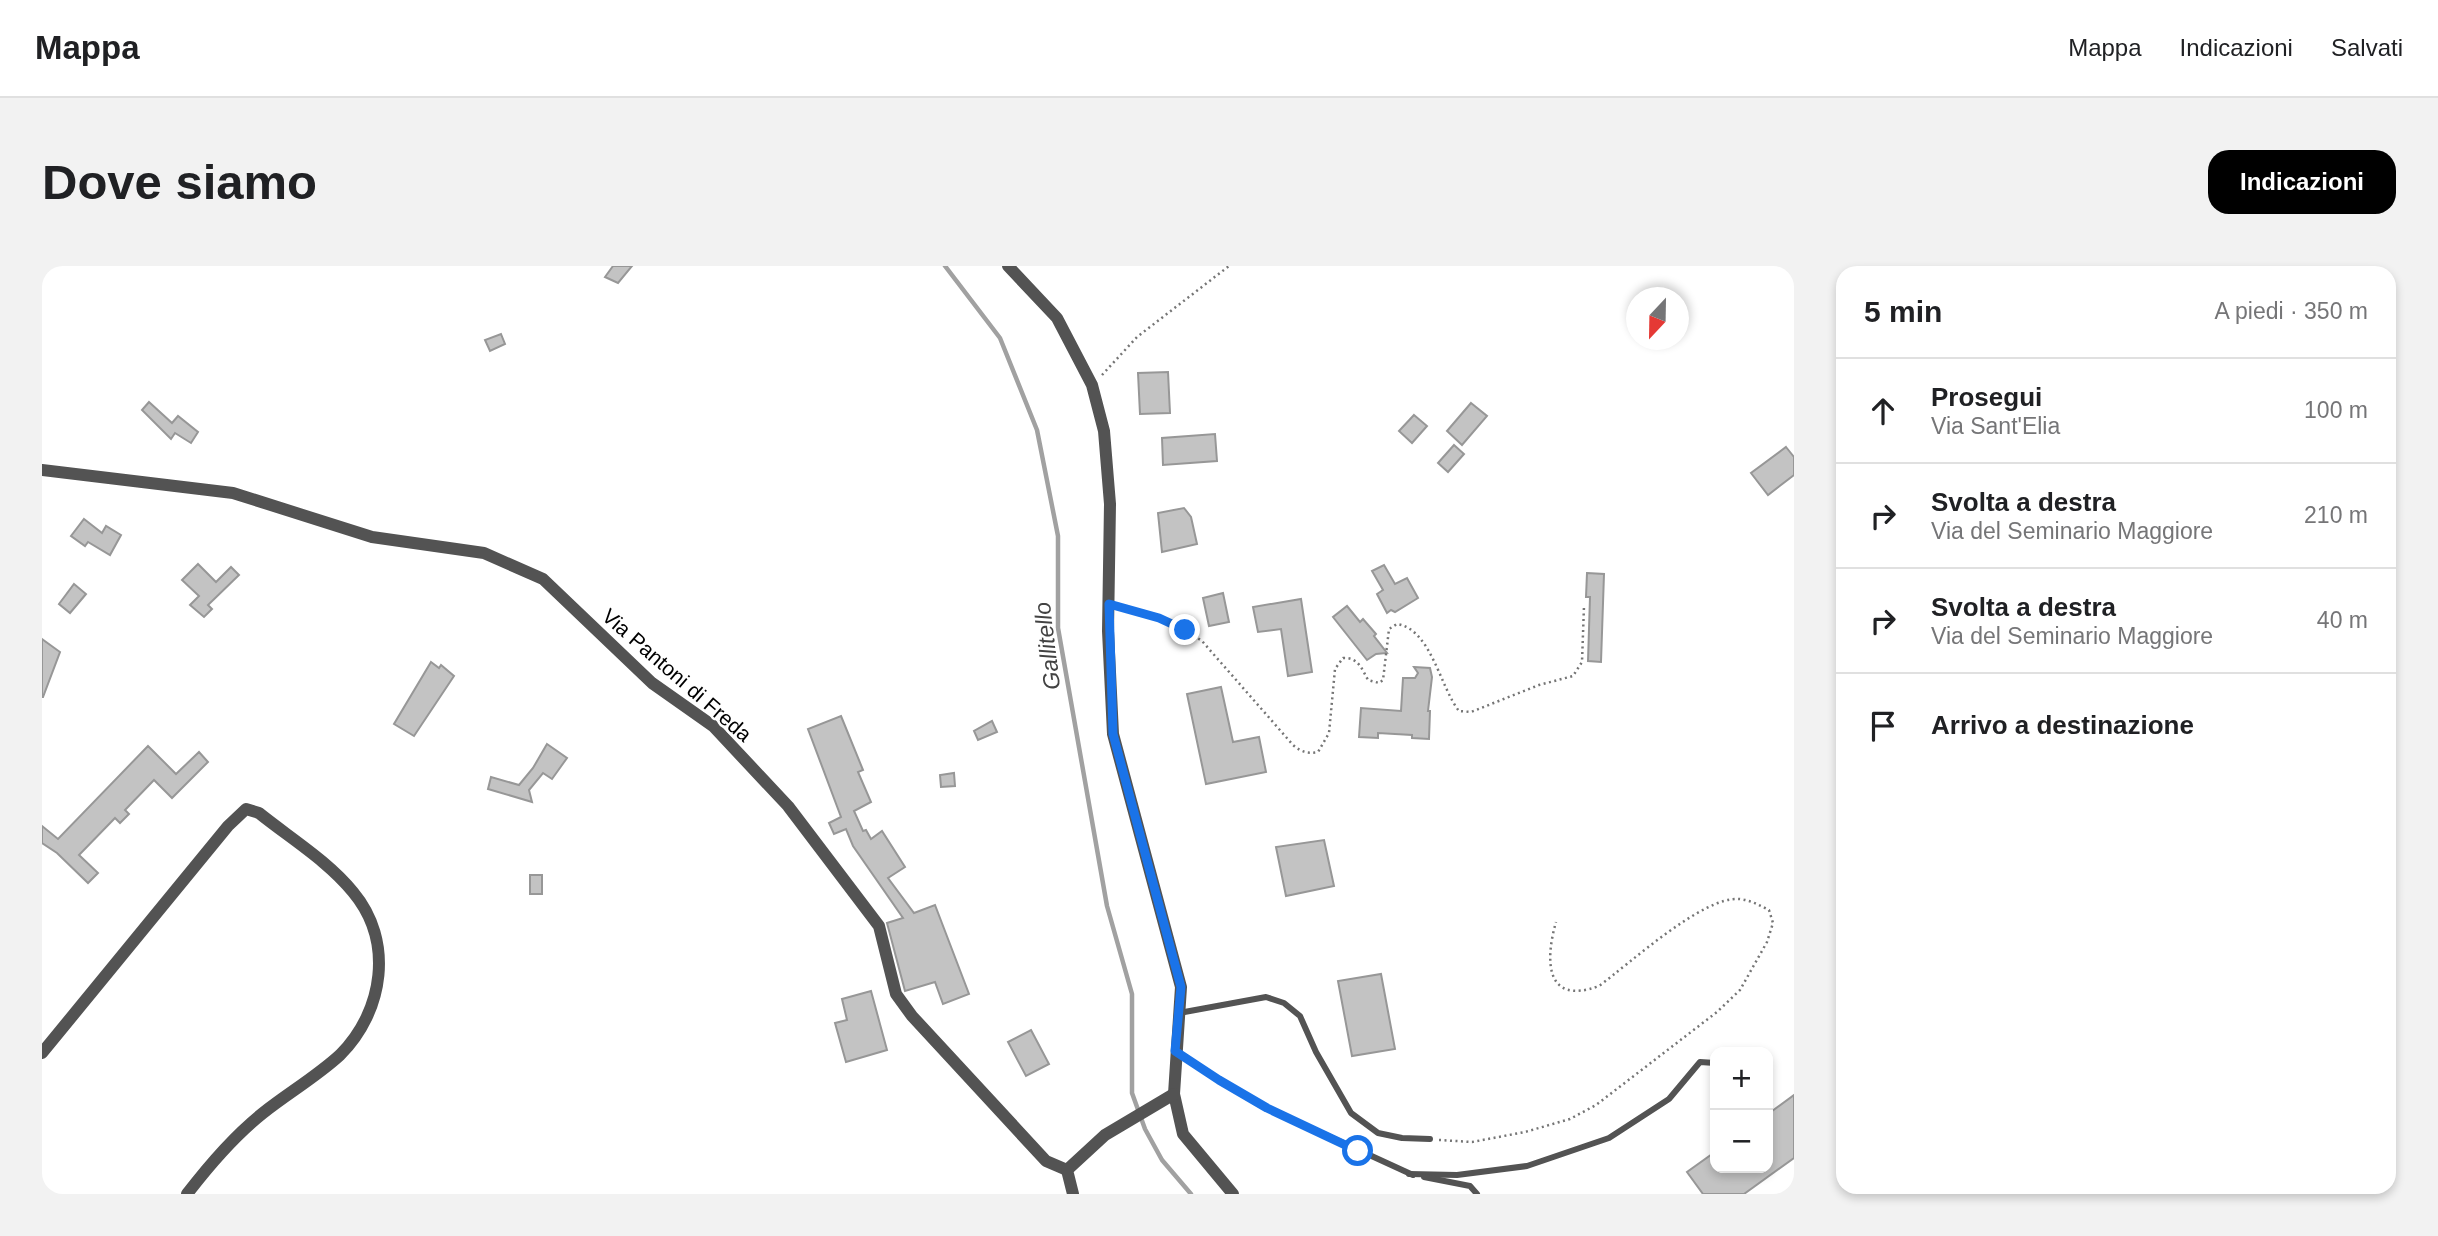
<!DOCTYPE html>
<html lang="it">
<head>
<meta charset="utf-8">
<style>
  body { margin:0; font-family:Arial,sans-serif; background:#f2f2f2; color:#202124 }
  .controls { position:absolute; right:21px; bottom:21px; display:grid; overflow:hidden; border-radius:14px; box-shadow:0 4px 10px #0003 }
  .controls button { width:63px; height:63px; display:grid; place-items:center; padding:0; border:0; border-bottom:2px solid #e0e0e0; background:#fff; color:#202124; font:35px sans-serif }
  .compass { position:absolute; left:1584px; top:21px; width:63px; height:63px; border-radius:50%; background:#fff; box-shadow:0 4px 10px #0003; rotate:202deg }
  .stop { position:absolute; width:21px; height:21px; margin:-16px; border:5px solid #1a73e8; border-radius:50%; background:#fff }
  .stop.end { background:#1a73e8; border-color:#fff; box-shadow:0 2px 7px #0008 }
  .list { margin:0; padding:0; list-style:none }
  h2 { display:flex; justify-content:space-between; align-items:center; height:91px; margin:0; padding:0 28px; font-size:30px }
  h2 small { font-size:23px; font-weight:400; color:#757577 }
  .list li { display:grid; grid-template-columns:46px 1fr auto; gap:21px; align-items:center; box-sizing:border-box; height:105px; padding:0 28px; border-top:2px solid #e0e0e0 }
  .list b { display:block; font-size:26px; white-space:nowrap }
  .list p { margin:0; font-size:23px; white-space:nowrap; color:#757577 }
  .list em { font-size:23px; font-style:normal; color:#757577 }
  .icon { flex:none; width:38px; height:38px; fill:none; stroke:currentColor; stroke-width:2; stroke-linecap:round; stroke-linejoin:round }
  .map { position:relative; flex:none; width:1752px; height:928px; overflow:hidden; border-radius:21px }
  header { display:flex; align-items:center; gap:42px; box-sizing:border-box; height:98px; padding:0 35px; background:#fff; border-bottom:2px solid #e0e0e0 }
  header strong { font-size:33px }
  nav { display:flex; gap:38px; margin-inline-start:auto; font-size:24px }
  .intro { display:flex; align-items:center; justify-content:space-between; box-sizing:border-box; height:168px; padding:0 42px }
  h1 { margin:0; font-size:49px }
  .button { padding:18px 32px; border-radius:21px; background:#000; color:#fff; font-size:24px; font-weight:700 }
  main { display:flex; gap:42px; padding:0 42px }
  aside { flex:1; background:#fff; border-radius:21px; box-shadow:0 4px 10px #0003 }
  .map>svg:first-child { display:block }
</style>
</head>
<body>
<header>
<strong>Mappa</strong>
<nav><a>Mappa</a><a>Indicazioni</a><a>Salvati</a></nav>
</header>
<div class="intro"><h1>Dove siamo</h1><a class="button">Indicazioni</a></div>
<main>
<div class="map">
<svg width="1752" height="928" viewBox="0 0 1752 928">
  <rect width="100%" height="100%" fill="#fff"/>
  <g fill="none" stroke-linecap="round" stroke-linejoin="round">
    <polyline stroke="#a1a1a1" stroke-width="4.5" points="903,0 958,72 995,164 1016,270 1016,362 1065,640 1090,728 1090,827 1103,863 1120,894 1149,928"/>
  </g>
  <g fill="#c3c3c3" stroke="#979797" stroke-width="2">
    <polygon points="571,0 590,0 576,17 563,11"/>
    <polygon points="459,68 463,78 448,85 443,74"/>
    <polygon points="1126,106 1128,147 1098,148 1096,107"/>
    <polygon points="107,136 130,157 136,150 156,166 149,177 133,167 129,173 100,144"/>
    <polygon points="1429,137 1445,150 1420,179 1405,165"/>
    <polygon points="1372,149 1385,160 1370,177 1357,165"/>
    <polygon points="1173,168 1175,195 1121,199 1120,172"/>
    <polygon points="1412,179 1422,188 1406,206 1396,197"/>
    <polygon points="1744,181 1752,191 1752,209 1726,229 1709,207"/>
    <polygon points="1142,242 1149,251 1155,278 1120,286 1116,247"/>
    <polygon points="42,253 60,267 64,260 79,269 68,289 46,276 43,280 29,270"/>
    <polygon points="156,298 174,316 189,301 197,309 166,339 170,343 162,351 148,339 157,330 140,314"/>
    <polygon points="1342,299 1353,318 1365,312 1376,332 1353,346 1349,344 1345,347 1335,328 1341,324 1330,305"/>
    <polygon points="1545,307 1562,308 1559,396 1546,395 1548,331 1544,331"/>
    <polygon points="32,318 44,328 28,347 17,338"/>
    <polygon points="1181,327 1187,356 1167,360 1161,332"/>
    <polygon points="1259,333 1270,406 1246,410 1239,363 1216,366 1211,341"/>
    <polygon points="1305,340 1318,356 1321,353 1334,368 1332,370 1345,387 1334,388 1325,394 1291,351"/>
    <polygon points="0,373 18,386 1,431 0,431"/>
    <polygon points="389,396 397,402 399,399 412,410 372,470 352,458"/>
    <polygon points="1372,401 1388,402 1390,411 1386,445 1388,445 1387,473 1370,472 1370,469 1336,467 1336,472 1317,471 1319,442 1359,445 1361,412 1373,412 1376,407"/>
    <polygon points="1179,421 1191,476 1217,471 1224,506 1164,518 1145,428"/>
    <polygon points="799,450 821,504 816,506 829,536 812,545 821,565 824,564 829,573 840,565 863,601 846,612 872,647 893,639 927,728 901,738 893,716 863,725 845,657 861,652 811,580 804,563 792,568 787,557 799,551 766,463"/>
    <polygon points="950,455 955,466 936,474 932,465"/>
    <polygon points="505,478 525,492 510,513 501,507 487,524 490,536 446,523 449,511 477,519 491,502"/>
    <polygon points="106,480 134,508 157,486 166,496 130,532 112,514 83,544 87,548 78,557 73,552 37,589 56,607 46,617 15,587 0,577 0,560 16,573"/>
    <polygon points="912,507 913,520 899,521 898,509"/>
    <polygon points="1282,574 1292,620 1244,630 1234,581"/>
    <rect x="488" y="609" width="12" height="19"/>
    <polygon points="1339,708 1353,783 1310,790 1296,715"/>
    <polygon points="829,725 845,784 804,796 793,757 805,754 800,733"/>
    <polygon points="989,764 1007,798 984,810 966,776"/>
    <polygon points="1752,829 1752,892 1702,928 1661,928 1645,906 1673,886 1673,902 1726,902 1726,848"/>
  </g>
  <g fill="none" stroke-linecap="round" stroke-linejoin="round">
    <g stroke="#757575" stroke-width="2.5" stroke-dasharray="2 3.5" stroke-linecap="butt">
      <polyline points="1060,109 1095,71 1187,0"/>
      <path d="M1080,342C1109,350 1135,358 1160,375L1251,479C1259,486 1266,488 1276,486L1287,467L1293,403L1301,392C1316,391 1320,403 1326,414L1337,417L1341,414L1347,363L1355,358C1389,363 1398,421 1417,445L1429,446L1497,419L1531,410L1540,396L1542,340"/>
      <path d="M1397,874L1430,876L1483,866L1528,853L1554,839L1675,746L1698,724L1725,676L1731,657L1727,644C1717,639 1708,634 1697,633C1661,630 1587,698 1557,720C1503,740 1503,694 1514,656"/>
    </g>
    <g stroke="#535353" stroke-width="6">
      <polyline points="1137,747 1224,731 1242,737 1258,750 1274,786 1309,847 1336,867 1360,872 1388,873"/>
      <polyline points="1136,787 1177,814 1225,842 1371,909"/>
      <polyline points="1367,908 1415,909 1485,900 1567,872 1627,833 1658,796 1673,797"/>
      <polyline points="1382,911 1428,920 1435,928"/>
    </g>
    <g stroke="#535353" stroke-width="12">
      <polyline points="966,0 1015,52 1050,119 1062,165 1068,238 1066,365 1071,468 1139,721 1132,828 1141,868 1191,928"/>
      <polyline points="0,204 191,227 330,271 442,287 501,313 610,417 671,460 746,540 837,660 854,728 870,750 1004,895 1025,904"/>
      <path d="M0,787L186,560L204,543L217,547C248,572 286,595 311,626C352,675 342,745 298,789C274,811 246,827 221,847C192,870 168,898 145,928"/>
      <polyline points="1031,928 1025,904 1063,869 1132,828"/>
    </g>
  </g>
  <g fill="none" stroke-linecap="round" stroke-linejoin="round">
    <polyline stroke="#1a73e8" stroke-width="9" points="1143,364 1117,352 1067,338 1071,468 1139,721 1133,785 1177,814 1225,842 1316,885"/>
  </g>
  <g text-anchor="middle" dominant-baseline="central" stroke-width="5" stroke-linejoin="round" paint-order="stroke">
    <g font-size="21" fill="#000" stroke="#fff">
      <text transform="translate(635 409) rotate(41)">Via Pantoni di Freda</text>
    </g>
    <g font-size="23" font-style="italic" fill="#424242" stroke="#fff">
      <text transform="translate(1005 380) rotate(-97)">Gallitello</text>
    </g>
  </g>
</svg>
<div class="controls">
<button>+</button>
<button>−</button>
</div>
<svg class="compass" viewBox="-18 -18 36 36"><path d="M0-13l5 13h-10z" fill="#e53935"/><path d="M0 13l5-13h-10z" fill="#757577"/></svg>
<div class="stop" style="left:1316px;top:885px"></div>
<div class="stop end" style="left:1143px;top:364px"></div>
</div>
<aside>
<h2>5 min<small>A piedi · 350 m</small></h2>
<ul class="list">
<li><svg class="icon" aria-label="ahead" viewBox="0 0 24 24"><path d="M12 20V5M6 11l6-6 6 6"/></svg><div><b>Prosegui</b><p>Via Sant'Elia</p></div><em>100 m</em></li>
<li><svg class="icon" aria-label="right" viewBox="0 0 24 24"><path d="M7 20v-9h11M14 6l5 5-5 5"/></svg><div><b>Svolta a destra</b><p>Via del Seminario Maggiore</p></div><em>210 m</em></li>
<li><svg class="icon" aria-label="right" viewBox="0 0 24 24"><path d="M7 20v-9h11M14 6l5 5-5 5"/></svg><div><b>Svolta a destra</b><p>Via del Seminario Maggiore</p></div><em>40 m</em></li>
<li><svg class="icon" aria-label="arrive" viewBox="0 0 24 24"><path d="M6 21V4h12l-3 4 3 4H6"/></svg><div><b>Arrivo a destinazione</b></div></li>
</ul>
</aside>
</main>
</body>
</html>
